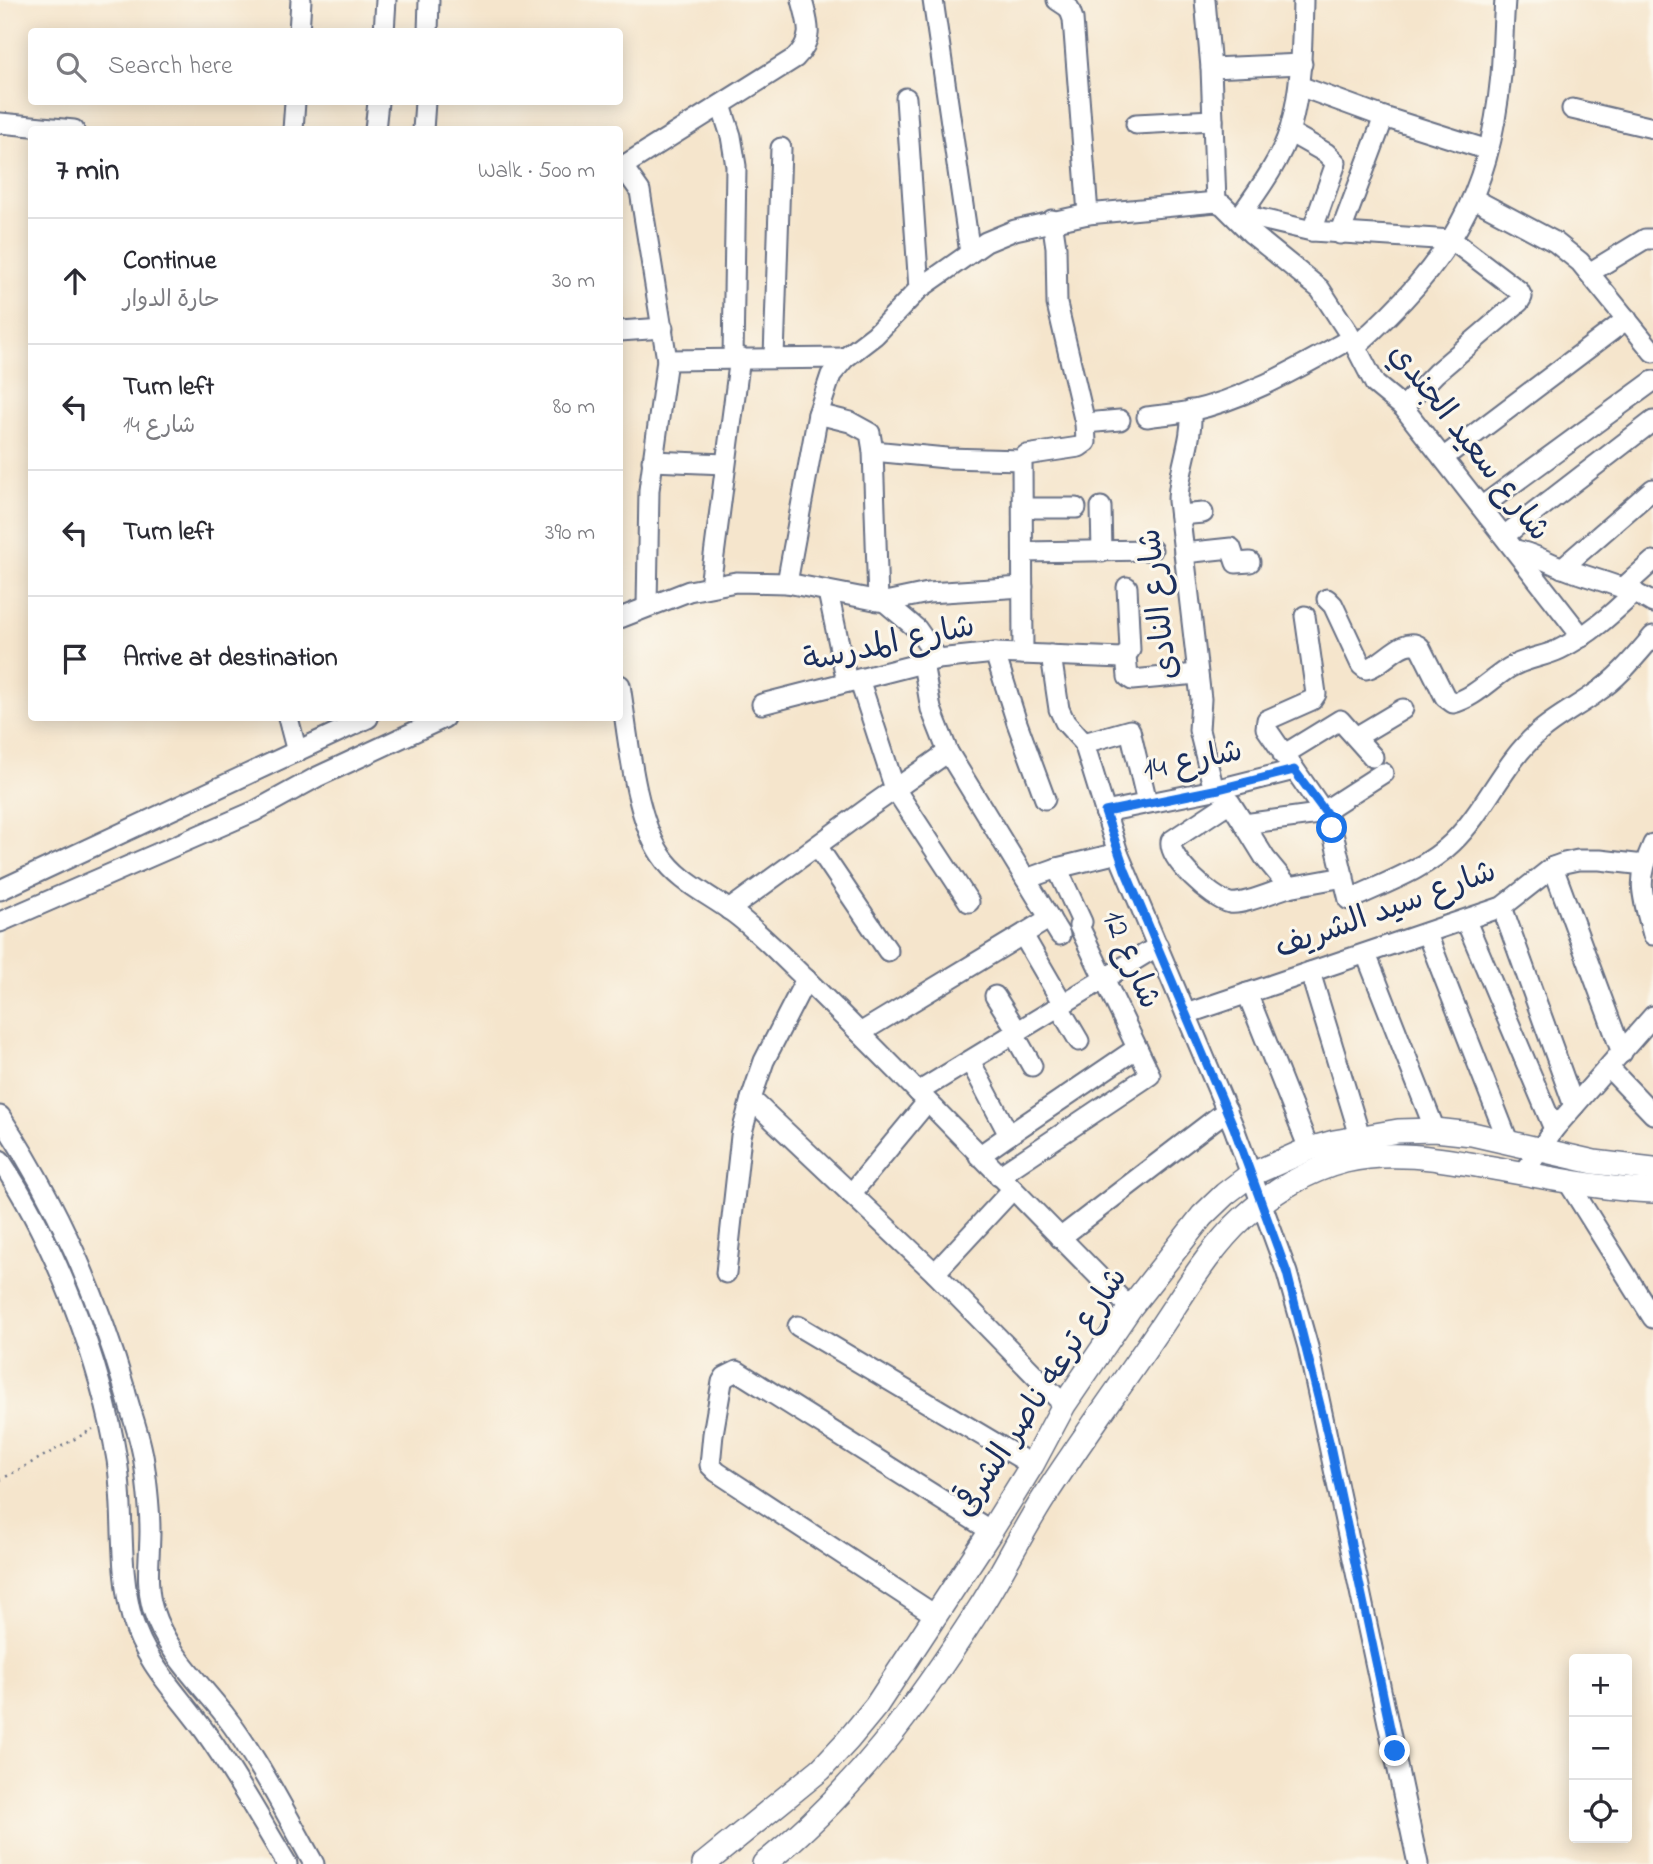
<!DOCTYPE html>
<html lang="en">
<head>
<meta charset="utf-8">
<style>
  body { margin:0; font-family:"Indie Flower","Playpen Sans Arabic",sans-serif; background:#f7f7f7; color:#2b2b33 }
  .controls { position:absolute; right:21px; bottom:21px; display:grid; overflow:hidden; border-radius:7px; box-shadow:0 4px 18px #0003 }
  .controls button { width:63px; height:63px; display:grid; place-items:center; padding:0; border:0; border-bottom:2px solid #e1e1e2; background:#fff; color:#2b2b33; font:35px sans-serif }
  .stop { position:absolute; width:21px; height:21px; margin:-16px; border:5px solid #1a73e8; border-radius:50%; background:#fff }
  .stop.end { background:#1a73e8; border-color:#fff; box-shadow:0 2px 7px #0008 }
  .list { margin:0; padding:0; list-style:none }
  h2 { display:flex; justify-content:space-between; align-items:center; height:91px; margin:0; padding:0 28px; font-size:30px }
  h2 small { font-size:23px; font-weight:400; color:#7c7c81 }
  .list li { display:grid; grid-template-columns:46px 1fr auto; gap:21px; align-items:center; box-sizing:border-box; height:126px; padding:0 28px; border-top:2px solid #e1e1e2 }
  .list b { display:block; font-size:26px; white-space:nowrap }
  .list p { margin:0; font-size:23px; white-space:nowrap; color:#7c7c81 }
  .list em { font-size:23px; font-style:normal; color:#7c7c81 }
  .icon { flex:none; width:38px; height:38px; fill:none; stroke:currentColor; stroke-width:2; stroke-linecap:round; stroke-linejoin:round }
  .map { position:relative; flex:none; width:1653px; height:1864px; overflow:hidden }
  .search { position:absolute; background:#fff; box-shadow:0 4px 18px #0003; left:28px; top:28px; width:595px; height:77px; display:flex; align-items:center; gap:18px; box-sizing:border-box; padding:0 24px; border-radius:7px; color:#7c7c81; font-size:26px }
  .panel { position:absolute; background:#fff; box-shadow:0 4px 18px #0003; left:28px; top:126px; width:595px; height:595px; border-radius:7px }
  .map>svg:first-child { display:block }
</style>
</head>
<body>
<div class="map">
<svg width="1653" height="1864" viewBox="0 0 1653 1864">
  <rect width="100%" height="100%" fill="#fbf7ec"/>
  <filter id="ink" filterUnits="userSpaceOnUse"><feTurbulence type="fractalNoise" baseFrequency=".0143" numOctaves="2"/><feDisplacementMap in="SourceGraphic" scale="14" xChannelSelector="R" yChannelSelector="G"/><feConvolveMatrix kernelMatrix="1 2 1 2 8 2 1 2 1" color-interpolation-filters="sRGB"/></filter>
  <filter id="wash" filterUnits="userSpaceOnUse"><feTurbulence type="fractalNoise" baseFrequency=".00686" numOctaves="4" result="noise"/><feDisplacementMap in="SourceGraphic" scale="28" xChannelSelector="R" yChannelSelector="G"/><feGaussianBlur stdDeviation="1.57" result="paint"/><feColorMatrix in="noise" values="0 0 0 0 0 0 0 0 0 0 0 0 0 0 0 0 0 1.4 0 .05"/><feComposite in="paint" operator="in"/></filter>
  <g filter="url(#wash)">
    <rect width="100%" height="100%" fill="#f5e5cc"/>
  </g>
  <g filter="url(#ink)">
    <g fill="none" stroke-linecap="round" stroke-linejoin="round">
      <g stroke="#676f84" stroke-width="23">
        <g id="minor">
          <polyline points="933,0 970,253"/>
          <polyline points="1057,0 1069,8 1073,19 1088,214"/>
          <polyline points="1205,0 1211,68 1216,202"/>
          <polyline points="299,32 301,0"/>
          <polyline points="384,32 386,0"/>
          <polyline points="428,32 429,0"/>
          <polyline points="1211,68 1302,64"/>
          <polyline points="1299,86 1384,117 1488,150"/>
          <polyline points="906,98 919,289"/>
          <polyline points="721,105 731,136 736,166 733,358"/>
          <polyline points="1572,109 1653,128"/>
          <polyline points="0,123 74,130"/>
          <polyline points="1136,124 1213,120"/>
          <polyline points="293,130 295,102"/>
          <polyline points="375,130 378,102"/>
          <polyline points="423,130 425,102"/>
          <polyline points="1289,132 1326,153 1336,163 1312,231"/>
          <path d="M620,168L795,58C815,38 808,24 802,0"/>
          <polyline points="620,170 628,174 640,191 667,360 845,358"/>
          <polyline points="1474,199 1555,242 1580,262 1653,352"/>
          <polyline points="1216,202 1223,205 1251,233 1320,289 1348,332 1375,384 1403,407 1582,637"/>
          <polyline points="1238,219 1252,217 1312,231 1452,240 1519,291 1522,297 1519,302 1436,373 1403,407"/>
          <path d="M1238,219C1257,192 1280,162 1290,129C1302,87 1302,44 1303,0"/>
          <polyline points="1052,220 1056,247 1057,304 1085,423"/>
          <polyline points="1340,234 1384,117"/>
          <polyline points="1589,273 1645,239 1653,239"/>
          <polyline points="620,331 663,328"/>
          <path d="M1356,346C1448,263 1489,200 1501,75C1503,50 1503,25 1505,0"/>
          <polyline points="774,357 781,148"/>
          <path d="M1191,410C1193,442 1178,470 1178,501L1201,699L1199,730L1214,790"/>
          <polyline points="818,414 850,422 870,433 873,451 946,458 1022,460 1026,455 1079,447 1086,442 1085,423 1120,420"/>
          <path d="M1147,417C1161,415 1176,414 1190,411C1247,399 1301,366 1352,338"/>
          <polyline points="873,451 878,601"/>
          <polyline points="1443,458 1627,319"/>
          <polyline points="1022,460 1023,654"/>
          <polyline points="652,461 725,464"/>
          <polyline points="1101,507 1102,552"/>
          <polyline points="1481,507 1653,381"/>
          <polyline points="1023,508 1076,508"/>
          <polyline points="1180,515 1203,513"/>
          <polyline points="1504,536 1653,421"/>
          <path d="M1515,550C1534,553 1548,563 1566,569C1595,580 1626,586 1653,603"/>
          <polyline points="1023,552 1152,550"/>
          <polyline points="1184,553 1231,548 1236,563 1250,562"/>
          <polyline points="1562,568 1653,489"/>
          <polyline points="787,583 818,414 831,375 845,358 875,335 919,289 986,242 1015,230 1088,214 1216,202"/>
          <polyline points="710,586 740,357"/>
          <polyline points="1623,588 1653,561"/>
          <polyline points="828,592 847,682"/>
          <path d="M1327,599L1333,605L1361,665L1366,669C1383,666 1404,634 1420,647L1445,697L1453,703C1474,698 1491,679 1509,668C1525,658 1544,657 1560,649C1589,635 1612,614 1635,592"/>
          <polyline points="885,602 917,629 938,659"/>
          <polyline points="647,606 649,490 667,360"/>
          <path d="M1305,616L1316,694L1312,700L1267,720L1266,728L1330,821L1349,900C1384,883 1424,870 1452,843C1486,810 1503,763 1538,733C1556,717 1577,707 1596,693C1618,678 1635,657 1653,636"/>
          <polyline points="620,618 689,591 736,582 787,583 885,602 928,593 1023,587"/>
          <polyline points="995,653 1017,723 1045,799"/>
          <polyline points="1051,655 1059,709 1065,722 1084,743 1118,853"/>
          <polyline points="1126,656 1128,677 1132,680 1197,674"/>
          <polyline points="923,663 931,709 948,752 1060,935"/>
          <polyline points="859,679 895,789 969,902"/>
          <path d="M620,685C628,734 634,815 661,855C678,881 706,893 731,911C748,923 763,938 779,953C898,1068 1012,1190 1130,1308"/>
          <polyline points="762,704 938,659 995,653 1123,658 1130,650 1127,587"/>
          <polyline points="288,718 297,752"/>
          <polyline points="1356,737 1403,709"/>
          <polyline points="1084,743 1130,730 1147,802"/>
          <polyline points="1283,755 1340,720 1373,757"/>
          <polyline points="1324,811 1383,773"/>
          <polyline points="1105,812 1219,789 1294,770"/>
          <polyline points="1244,824 1265,858 1289,887 1344,877"/>
          <path d="M1653,844C1635,883 1643,896 1653,935"/>
          <polyline points="817,846 888,951"/>
          <polyline points="1553,867 1622,1053"/>
          <polyline points="1026,879 1057,868 1118,853 1234,1128 1287,1273 1308,1347 1418,1864"/>
          <path d="M1289,887C1274,891 1245,905 1230,903C1212,899 1168,859 1171,841L1230,802L1244,824L1326,813"/>
          <polyline points="0,890 368,718"/>
          <polyline points="1502,907 1574,1106"/>
          <polyline points="729,910 871,806 948,752"/>
          <polyline points="1466,921 1554,1129"/>
          <polyline points="0,922 255,811 317,777 444,718"/>
          <polyline points="1427,934 1508,1141"/>
          <polyline points="1023,935 1063,1004"/>
          <polyline points="1366,954 1435,1130"/>
          <polyline points="1310,972 1360,1136"/>
          <polyline points="1247,993 1309,1149"/>
          <polyline points="995,996 1018,1032"/>
          <polyline points="1059,1007 1079,1041"/>
          <polyline points="1186,1014 1502,907 1553,867 1564,863 1578,860 1600,860 1644,865"/>
          <polyline points="860,1033 1050,918"/>
          <polyline points="1014,1034 1032,1066"/>
          <polyline points="970,1061 1009,1135 979,1156"/>
          <polyline points="1609,1068 1653,1114"/>
          <polyline points="918,1092 1158,946"/>
          <polyline points="751,1099 935,1273 1064,1405"/>
          <path d="M0,1116C57,1203 96,1291 125,1390C131,1414 141,1438 144,1462C147,1484 150,1509 150,1531C150,1557 145,1584 153,1610C166,1651 198,1681 224,1714C259,1760 286,1814 314,1864"/>
          <polyline points="1009,1135 1137,1048"/>
          <path d="M0,1160C55,1242 101,1362 117,1460C125,1512 118,1567 132,1618C146,1665 179,1695 206,1733C236,1775 261,1821 287,1864"/>
          <polyline points="1524,1173 1554,1129 1653,1016"/>
          <polyline points="999,1176 1150,1075 1079,926 1082,922 1057,868"/>
          <polyline points="1568,1182 1653,1318"/>
          <polyline points="851,1194 927,1102"/>
          <polyline points="1060,1238 1227,1110"/>
          <polyline points="726,1273 741,1136 751,1099 764,1061 806,979"/>
          <polyline points="935,1273 1012,1190"/>
          <polyline points="798,1326 1032,1465"/>
          <polyline points="935,1615 717,1472 710,1465 713,1434 722,1382 725,1377 737,1371 991,1531"/>
        </g>
      </g>
      <g stroke="#676f84" stroke-width="26">
        <g id="tertiary">
          <polyline points="704,1864 821,1769 848,1740 876,1706 991,1531 1032,1465 1064,1405 1130,1308 1202,1216 1225,1194 1250,1175 1309,1149 1334,1142 1398,1131 1435,1130 1472,1134 1594,1162 1653,1169"/>
          <path d="M764,1864C854,1792 917,1706 979,1609C1003,1572 1021,1533 1045,1496C1080,1442 1118,1390 1154,1337C1182,1297 1207,1251 1243,1218C1271,1192 1309,1170 1345,1161C1391,1150 1436,1158 1481,1166C1538,1175 1595,1189 1653,1191"/>
        </g>
      </g>
      <polyline stroke="#676f84" stroke-width="2.5" stroke-dasharray="2 5" stroke-linecap="butt" points="0,1480 93,1429"/>
      <use href="#minor" stroke="#fff" stroke-width="19"/>
      <use href="#tertiary" stroke="#fff" stroke-width="23"/>
    </g>
  </g>
  <g fill="none" stroke-linecap="round" stroke-linejoin="round" filter="url(#ink)">
    <polyline stroke="#1a73e8" stroke-width="9" points="1332,828 1326,813 1294,770 1219,789 1105,812 1125,870 1234,1128 1287,1273 1329,1441 1395,1751"/>
  </g>
  <g text-anchor="middle" dominant-baseline="central" stroke-width="6" stroke-linejoin="round" paint-order="stroke">
    <g font-size="32" fill="#1b2f5e" stroke="#fbf7ec">
      <text transform="translate(1468 443) rotate(52)">شارع سعيد الجندي</text>
      <text transform="translate(1160 604) rotate(-97)">شارع النادى</text>
      <text transform="translate(889 645) rotate(-12)">شارع المدرسة</text>
      <text transform="translate(1193 762) rotate(-12)">شارع 14</text>
      <text transform="translate(1386 911) rotate(-20)">شارع سيد الشريف</text>
      <text transform="translate(1130 960) rotate(67)">شارع 12</text>
      <text transform="translate(1042 1393) rotate(-57)">شارع ترعه ناصر الشرقى</text>
    </g>
  </g>
</svg>
<div class="controls">
<button>+</button>
<button>−</button>
<button><svg class="icon" aria-label="locate" viewBox="0 0 24 24"><circle cx="12" cy="12" r="6"/><path d="M12 2v4M12 18v4M2 12h4M18 12h4"/></svg></button>
</div>
<div class="stop" style="left:1332px;top:828px"></div>
<div class="stop end" style="left:1395px;top:1751px"></div>
<div class="search"><svg class="icon" aria-label="search" viewBox="0 0 24 24"><circle cx="10" cy="10" r="6"/><path d="M15 15l6 6"/></svg>Search here</div>
<section class="panel">
<h2>7 min<small>Walk · 500 m</small></h2>
<ul class="list">
<li><svg class="icon" aria-label="ahead" viewBox="0 0 24 24"><path d="M12 20V5M6 11l6-6 6 6"/></svg><div><b>Continue</b><p>حارة الدوار</p></div><em>30 m</em></li>
<li><svg class="icon" aria-label="left" viewBox="0 0 24 24"><path d="M17 20v-9H6M10 6l-5 5 5 5"/></svg><div><b>Turn left</b><p>شارع 14</p></div><em>80 m</em></li>
<li><svg class="icon" aria-label="left" viewBox="0 0 24 24"><path d="M17 20v-9H6M10 6l-5 5 5 5"/></svg><div><b>Turn left</b></div><em>390 m</em></li>
<li><svg class="icon" aria-label="arrive" viewBox="0 0 24 24"><path d="M6 21V4h12l-3 4 3 4H6"/></svg><div><b>Arrive at destination</b></div></li>
</ul>
</section>
</div>
</body>
</html>
